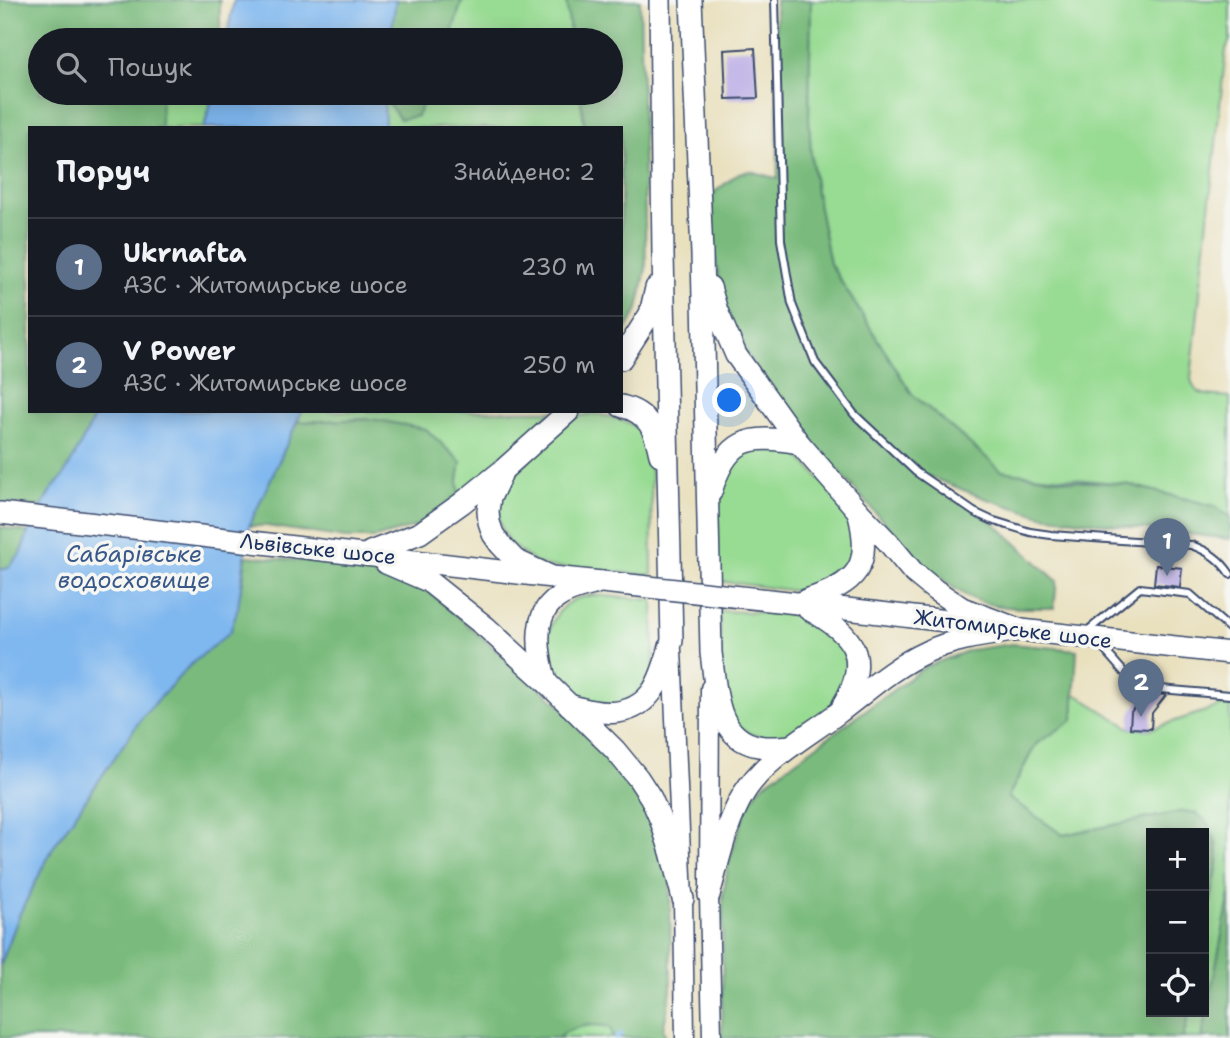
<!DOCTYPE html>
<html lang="uk">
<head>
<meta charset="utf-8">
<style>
  body { margin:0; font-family:"Shantell Sans",sans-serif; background:#242831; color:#f1f3f6 }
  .controls { position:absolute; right:21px; bottom:21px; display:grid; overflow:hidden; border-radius:0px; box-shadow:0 4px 18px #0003 }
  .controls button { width:63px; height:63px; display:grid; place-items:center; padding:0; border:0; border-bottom:2px solid #363941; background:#171b24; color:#f1f3f6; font:35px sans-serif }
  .you { position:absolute; left:730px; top:401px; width:24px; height:24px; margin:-18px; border:5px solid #fff; border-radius:50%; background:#1a73e8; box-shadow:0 0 0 10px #1a73e833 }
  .badge { display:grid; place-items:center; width:46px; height:46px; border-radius:50%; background:#0b8043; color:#fff; font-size:23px; font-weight:700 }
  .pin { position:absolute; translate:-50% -58px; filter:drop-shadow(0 2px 4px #0008) }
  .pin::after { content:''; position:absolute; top:37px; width:24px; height:21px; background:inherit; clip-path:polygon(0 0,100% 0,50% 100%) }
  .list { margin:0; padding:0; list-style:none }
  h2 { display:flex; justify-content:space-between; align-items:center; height:91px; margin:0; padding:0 28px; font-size:30px }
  h2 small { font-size:23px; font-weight:400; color:#9ea1a6 }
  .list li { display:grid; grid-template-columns:46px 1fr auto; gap:21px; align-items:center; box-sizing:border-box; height:98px; padding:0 28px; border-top:2px solid #363941 }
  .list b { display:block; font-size:26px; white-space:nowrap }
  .list p { margin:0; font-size:23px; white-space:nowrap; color:#9ea1a6 }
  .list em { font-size:23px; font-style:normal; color:#9ea1a6 }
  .icon { flex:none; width:38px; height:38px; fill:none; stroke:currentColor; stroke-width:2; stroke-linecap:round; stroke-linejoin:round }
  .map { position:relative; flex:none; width:1230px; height:1038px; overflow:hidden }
  .search { position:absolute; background:#171b24; box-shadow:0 4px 18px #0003; left:28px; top:28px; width:595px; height:77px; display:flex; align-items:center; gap:18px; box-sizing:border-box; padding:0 24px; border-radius:38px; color:#9ea1a6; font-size:26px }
  .panel { position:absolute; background:#171b24; box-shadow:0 4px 18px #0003; left:28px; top:126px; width:595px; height:287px; border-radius:0px }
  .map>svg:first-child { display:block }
</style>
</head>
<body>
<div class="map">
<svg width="1230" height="1038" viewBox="0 0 1230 1038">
  <rect width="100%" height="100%" fill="#f6f6f2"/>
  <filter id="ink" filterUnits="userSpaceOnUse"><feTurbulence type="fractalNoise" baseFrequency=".0143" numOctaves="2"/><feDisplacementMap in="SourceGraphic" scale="14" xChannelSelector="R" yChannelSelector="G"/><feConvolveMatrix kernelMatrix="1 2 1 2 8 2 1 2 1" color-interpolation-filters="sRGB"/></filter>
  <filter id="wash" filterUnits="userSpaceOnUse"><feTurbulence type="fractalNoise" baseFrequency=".00686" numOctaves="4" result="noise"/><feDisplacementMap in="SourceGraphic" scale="28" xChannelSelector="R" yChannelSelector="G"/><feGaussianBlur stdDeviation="1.57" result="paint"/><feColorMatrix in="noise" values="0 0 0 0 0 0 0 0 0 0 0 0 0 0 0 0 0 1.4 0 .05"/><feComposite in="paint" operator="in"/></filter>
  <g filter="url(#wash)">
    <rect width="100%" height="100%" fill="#e9e0be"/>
    <g fill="#98db93" stroke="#5a8578" stroke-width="2">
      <polygon points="462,0 566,0 571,40 450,40"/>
      <path d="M811,0H1230V40L1226,49L1191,378C1193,399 1213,395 1230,397V517L1214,506L1126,484L1002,472L912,394L830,264L816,193L811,155L809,118Z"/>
      <polygon points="161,93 213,93 204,128 161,128"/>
      <polygon points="427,93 580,93 585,128 385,128 383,96 400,119 417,116"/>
      <polygon points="302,411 552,411 459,499 458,480 461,462 372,419 297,422"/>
      <path d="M595,414C611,416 636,422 645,437C647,441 649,448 651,453L652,575L553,567L536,563L509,543L502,529L498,516L499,503L510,479L566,422L579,416Z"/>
      <polygon points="788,444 847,508 858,539 851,570 804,592 718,581 718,490 745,447"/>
      <polygon points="592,595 653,600 654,669 649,680 638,692 626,700 614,705 584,702 570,693 557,681 551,670 548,638 552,623 558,613 565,605 575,599"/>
      <polygon points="719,611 802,614 823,624 846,654 849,672 837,700 825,711 793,733 781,737 766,738 751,734 736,725 723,700"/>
      <polygon points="1074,693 1130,728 1151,729 1230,703 1230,894 1202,1038 1183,1038 1189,1012 1204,1012 1204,936 1218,863 1217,845 1184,811 1063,835 1008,797 1036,744 1073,720"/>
      <polygon points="588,1025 599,1025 610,1027 613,1038 558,1038 565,1031"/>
    </g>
    <g fill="#7abb7d" stroke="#4a756e" stroke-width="2">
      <polygon points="0,0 220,0 220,32 215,40 40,40 40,93 161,93 161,128 30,128 30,411 96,411 90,426 72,461 62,478 51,490 42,507 0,503"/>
      <polygon points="396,0 462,0 450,40 390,40"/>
      <polygon points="566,0 640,0 646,268 638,309 621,339 621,128 585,128 580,93 611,93 611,40 571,40"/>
      <path d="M776,0H811L809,118L811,155L816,193L830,264L912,394L1002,471L1072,481L1126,484L1214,506L1230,517V539L1042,516L984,498L920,473L991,520L1057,581L1054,608C1025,608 991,610 965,595C921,569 884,522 850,484C807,435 755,381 731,321C714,280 713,238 711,195L739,173L750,171L778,179Z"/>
      <polygon points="384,93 427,93 417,116 400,119 383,96"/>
      <polygon points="372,419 426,429 461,462 458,480 459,499 417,526 375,538 346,538 267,526 249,526 297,422"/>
      <path d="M0,527L28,532C23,548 18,566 0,570Z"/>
      <path d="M246,556L361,566L393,575L427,590L576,719L644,802L670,880L671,991L663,1030L667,1038H613L610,1027C592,1023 572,1025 558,1038H0V967L20,913L54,846L143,716L189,666L230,631L243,581Z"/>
      <path d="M1012,644L1077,650L1073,720L1036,744L1008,797L1063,835L1184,811C1188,812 1192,812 1196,813C1212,822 1219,847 1218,863L1204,936V833H1151V1012H1189L1183,1038H722L723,896L728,866L739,829L747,808L760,787L925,667L970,650Z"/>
      <polygon points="1230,894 1230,1038 1202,1038"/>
    </g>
    <g fill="#7fb7ef" stroke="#4d73a6" stroke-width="2">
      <polygon points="234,0 396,0 390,40 226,40"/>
      <polygon points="213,93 384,93 385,128 204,128"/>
      <polygon points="96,411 302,411 249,526 238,608 230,632 189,666 143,716 97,783 54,846 20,913 0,966 0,570 8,568 22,552 28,532 51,490 62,478 72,461 90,426"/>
    </g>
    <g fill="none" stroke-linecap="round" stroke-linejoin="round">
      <polyline stroke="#7fb7ef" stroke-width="4.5" points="616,1038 621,1034"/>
    </g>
    <g id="blocks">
      <g fill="#baace5">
        <polygon points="755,48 758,98 726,99 724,50"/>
        <polygon points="1156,565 1182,568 1180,587 1154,584"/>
        <polygon points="1145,693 1166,695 1152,713 1151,729 1130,728 1131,712"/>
      </g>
    </g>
  </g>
  <g filter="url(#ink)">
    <use href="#blocks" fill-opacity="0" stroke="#3a4a6c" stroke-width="2"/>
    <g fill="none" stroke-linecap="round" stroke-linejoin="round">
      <g stroke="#3a4a6c" stroke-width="10">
        <g id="lane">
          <path d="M775,0L781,240L792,304L815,362L854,414L916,472L974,512L991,520L1030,532L1051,535L1191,545C1208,551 1220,559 1230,574"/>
          <polyline points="1086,632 1140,588 1190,594 1230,629"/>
          <polyline points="1100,645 1137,687 1230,695"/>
        </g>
      </g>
      <g stroke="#3a4a6c" stroke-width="21">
        <g id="primary">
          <polyline points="672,650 683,899 685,1038"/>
          <polyline points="710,688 709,895 712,1038"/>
        </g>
      </g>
      <g stroke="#3a4a6c" stroke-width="24">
        <g id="highway">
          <path d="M691,0L702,254L711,653C716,687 715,738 758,746C768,748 780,747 791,746"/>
          <polyline points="710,287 717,311 736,355 799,443 858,511 888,542 913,572 935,590 962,608 1021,630"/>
          <polyline points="621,359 650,314 656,288"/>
          <path d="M621,406C649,413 655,430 660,455"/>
          <polyline points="501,475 490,498 488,511 489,522 493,534 500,544 515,560 552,577 602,582"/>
          <path d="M711,492C727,439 748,433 799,443"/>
          <path d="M0,513C184,534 368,554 552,577"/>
          <polyline points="370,552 420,533 462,503 503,470 569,411"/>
          <polyline points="386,563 428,581 487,628 546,682 615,750 638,778 651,798 661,821 671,852 683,899"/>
          <path d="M806,600C858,583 873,567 858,511"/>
          <polyline points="797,603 1021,630 1230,653"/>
          <path d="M808,609C853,633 872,657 843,705"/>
          <path d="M546,682C539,657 530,616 557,598C568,590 582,587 594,584"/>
          <path d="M569,705C597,714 630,720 651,693C662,679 666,657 672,641L663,255L660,0"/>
          <path d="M709,895C719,861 726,823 744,793C766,758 806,737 838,713C866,692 893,667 926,652C955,638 988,635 1020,630"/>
        </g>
      </g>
      <use href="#lane" stroke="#fff" stroke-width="6"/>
      <use href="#primary" stroke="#fff" stroke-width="18"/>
      <use href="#highway" stroke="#fff" stroke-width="21"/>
      <g stroke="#3a4a6c" stroke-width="24" stroke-linecap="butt">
        <polyline id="highway-bridge" points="602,582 797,603"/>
      </g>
      <use href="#highway-bridge" stroke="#fff" stroke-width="21"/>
    </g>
  </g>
  <g text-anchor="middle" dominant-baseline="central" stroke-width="7" stroke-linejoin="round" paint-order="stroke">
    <g font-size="21" fill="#1b2f5e" stroke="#f6f6f2">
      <text transform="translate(318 549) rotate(6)">Львівське шосе</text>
      <text transform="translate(1013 629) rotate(7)">Житомирське шосе</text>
    </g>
    <g font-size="23" font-style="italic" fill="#39588a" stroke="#f6f6f2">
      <text x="134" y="554">Сабарівське<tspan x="134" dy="26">водосховище</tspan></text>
    </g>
  </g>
</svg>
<div class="controls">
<button>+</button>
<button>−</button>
<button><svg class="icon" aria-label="locate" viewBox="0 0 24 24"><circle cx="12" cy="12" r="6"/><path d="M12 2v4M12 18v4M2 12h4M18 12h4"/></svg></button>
</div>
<div class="you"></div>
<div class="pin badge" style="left:1167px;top:576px;background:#5c6f8a">1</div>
<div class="pin badge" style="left:1141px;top:717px;background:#5c6f8a">2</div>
<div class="search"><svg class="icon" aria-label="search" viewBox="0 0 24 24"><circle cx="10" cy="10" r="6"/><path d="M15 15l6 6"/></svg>Пошук</div>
<section class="panel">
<h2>Поруч<small>Знайдено: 2</small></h2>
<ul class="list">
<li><span class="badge" style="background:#5c6f8a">1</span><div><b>Ukrnafta</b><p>АЗС · Житомирське шосе</p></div><em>230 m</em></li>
<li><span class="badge" style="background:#5c6f8a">2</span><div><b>V Power</b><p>АЗС · Житомирське шосе</p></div><em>250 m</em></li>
</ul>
</section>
</div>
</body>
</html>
